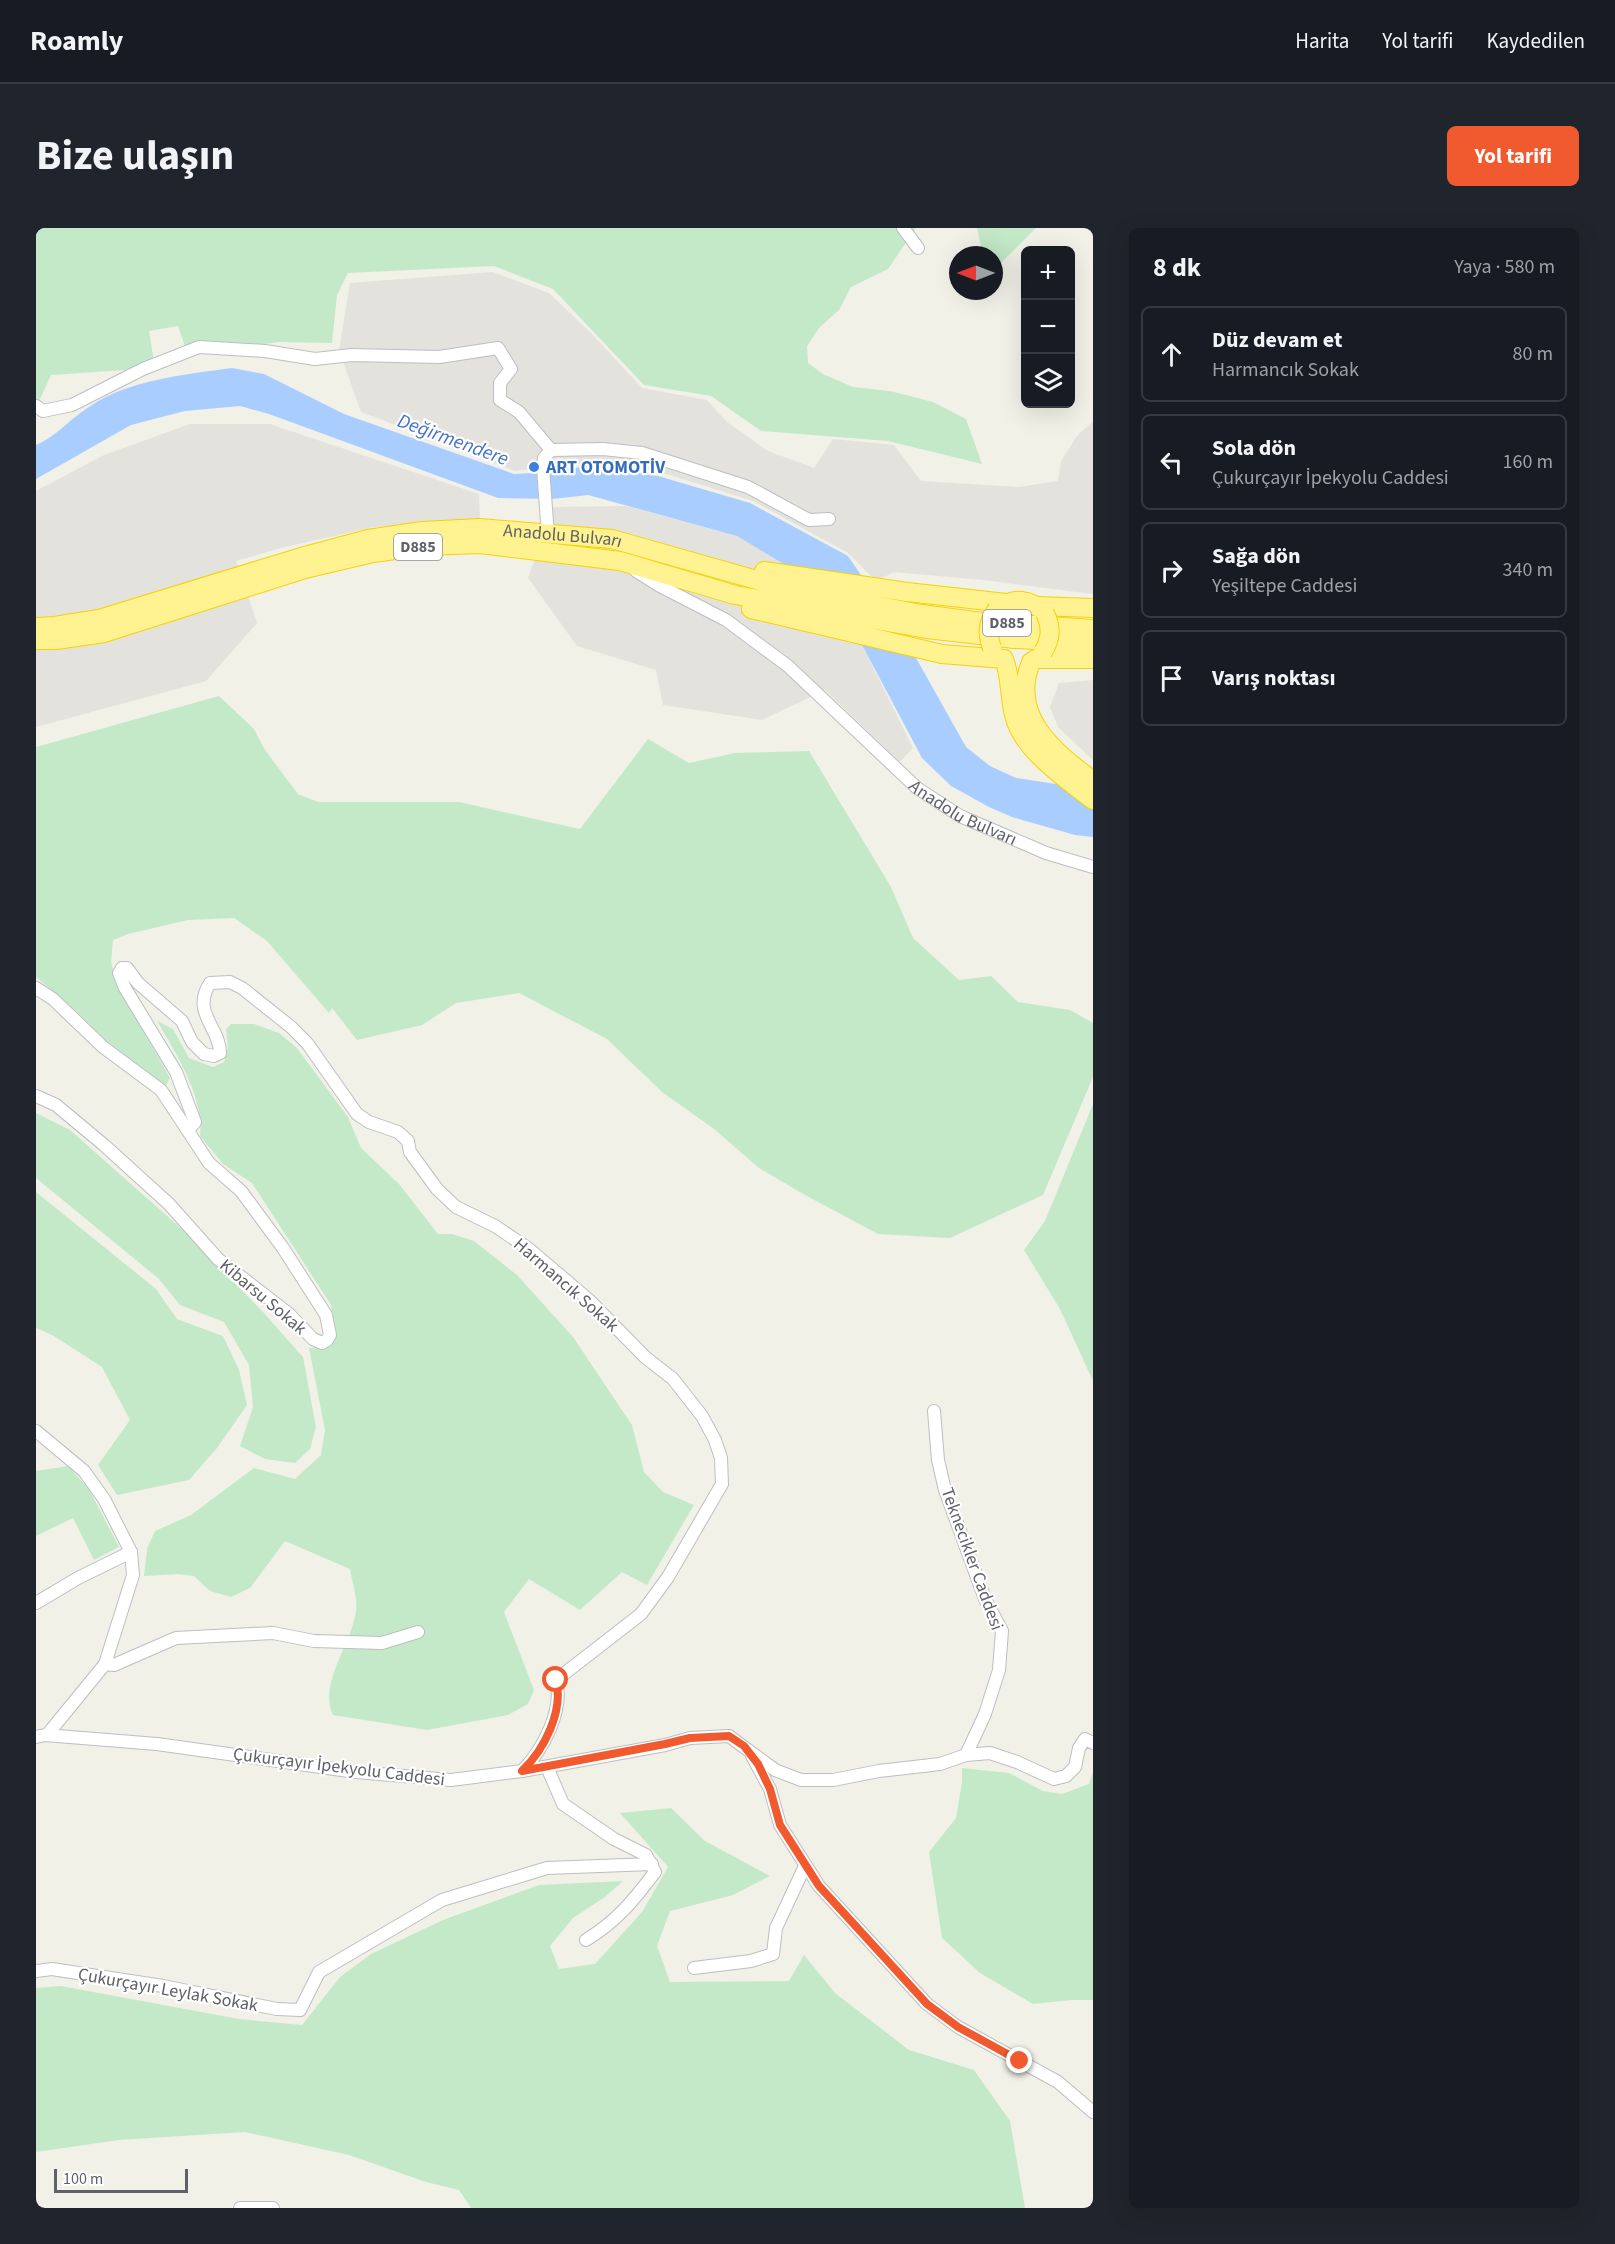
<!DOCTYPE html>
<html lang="tr">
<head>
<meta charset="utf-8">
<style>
  body { margin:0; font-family:"Source Sans 3",sans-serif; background:#20242c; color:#f1f3f6 }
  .controls { position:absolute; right:18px; top:18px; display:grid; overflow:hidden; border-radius:9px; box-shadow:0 6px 24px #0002 }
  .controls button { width:54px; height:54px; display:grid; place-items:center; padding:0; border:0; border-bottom:2px solid #363941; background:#171b24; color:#f1f3f6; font:30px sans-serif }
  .compass { position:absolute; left:913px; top:18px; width:54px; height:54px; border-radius:50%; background:#171b24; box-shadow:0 6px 24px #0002; rotate:270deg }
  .scale { position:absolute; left:18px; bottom:15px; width:134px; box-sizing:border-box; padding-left:6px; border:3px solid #5f6168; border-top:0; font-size:16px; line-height:21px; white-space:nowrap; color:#5f6168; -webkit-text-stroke:4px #fff; paint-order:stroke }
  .stop { position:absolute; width:18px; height:18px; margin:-14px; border:4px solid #f15a2e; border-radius:50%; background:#fff }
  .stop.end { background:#f15a2e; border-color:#fff; box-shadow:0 2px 6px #0008 }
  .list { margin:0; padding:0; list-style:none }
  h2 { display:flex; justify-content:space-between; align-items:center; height:78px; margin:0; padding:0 24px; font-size:26px }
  h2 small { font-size:20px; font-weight:400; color:#9ea1a6 }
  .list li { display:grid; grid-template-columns:39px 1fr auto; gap:18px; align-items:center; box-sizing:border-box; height:96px; margin:0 12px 12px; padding:0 12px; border:2px solid #363941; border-radius:9px }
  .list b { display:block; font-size:22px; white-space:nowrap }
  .list p { margin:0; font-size:20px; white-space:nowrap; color:#9ea1a6 }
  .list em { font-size:20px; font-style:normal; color:#9ea1a6 }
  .icon { flex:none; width:33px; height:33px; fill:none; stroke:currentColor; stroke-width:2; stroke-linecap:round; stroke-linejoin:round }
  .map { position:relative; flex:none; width:1057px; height:1980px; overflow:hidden; border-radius:9px }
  header { display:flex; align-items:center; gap:36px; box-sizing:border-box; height:84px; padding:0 30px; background:#171b24; border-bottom:2px solid #363941 }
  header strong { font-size:28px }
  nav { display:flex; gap:33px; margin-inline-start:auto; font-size:21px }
  .intro { display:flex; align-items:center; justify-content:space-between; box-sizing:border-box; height:144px; padding:0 36px }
  h1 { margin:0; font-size:42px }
  .button { padding:15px 27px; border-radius:9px; background:#f15a2e; color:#fff; font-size:21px; font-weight:700 }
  main { display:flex; gap:36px; padding:0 36px }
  aside { flex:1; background:#171b24; border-radius:9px; box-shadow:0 6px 24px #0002 }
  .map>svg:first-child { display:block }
</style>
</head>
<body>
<header>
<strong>Roamly</strong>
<nav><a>Harita</a><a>Yol tarifi</a><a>Kaydedilen</a></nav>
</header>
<div class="intro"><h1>Bize ulaşın</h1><a class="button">Yol tarifi</a></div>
<main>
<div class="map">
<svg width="1057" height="1980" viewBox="0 0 1057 1980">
  <rect width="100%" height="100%" fill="#f1f1e8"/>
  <g fill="#e3e2dc">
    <polygon points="457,44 513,65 556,106 606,160 671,172 691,194 732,223 778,240 797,211 858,217 885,253 983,259 1022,253 1025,233 1041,208 1057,193 1057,366 947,352 858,344 840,353 812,325 717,273 627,245 556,234 479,243 325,184 303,122 314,55"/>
    <polygon points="154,196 234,196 443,266 444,292 338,299 245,320 200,333 221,395 170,453 0,499 0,263 68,227"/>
    <polygon points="590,278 701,308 773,350 825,415 877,520 864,534 789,462 726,492 627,477 620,442 541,418 492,350 518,279"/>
    <polygon points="1057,452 1057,532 1022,499 1014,479 1023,455"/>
  </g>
  <g fill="#c4e9c9">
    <polygon points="0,0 880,0 852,41 815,59 803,82 783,100 771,118 772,135 787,146 817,159 854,163 897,174 930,191 946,236 852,213 725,203 675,168 608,157 517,61 458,38 312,45 301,67 296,115 242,114 152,127 142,98 113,103 119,140 15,147 0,180"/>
    <polygon points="941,0 1000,0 958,42 958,27 947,27"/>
    <polygon points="183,468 218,501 229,522 262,566 282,574 423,574 544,601 612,511 653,535 699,525 773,523 855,659 877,710 923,752 955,748 982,774 1034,782 1057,795 1057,849 1007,967 914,1010 842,1006 769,967 723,940 678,901 626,864 571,811 483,765 420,775 386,797 321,812 296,780 293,785 231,713 198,690 152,692 92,706 77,712 75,734 81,757 134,850 129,859 71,813 38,781 0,749 0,519"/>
    <path d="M121,793L137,801L153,830L177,839L188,834L192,818L190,801L195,796H218L243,805L261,820L312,889L325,920L363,956L402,1006H416L438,1013L481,1047L537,1109L596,1197L608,1244L627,1264L658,1277L611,1357L586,1344L544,1382L493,1351L468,1384L498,1462L492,1476L472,1487L391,1502L297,1487C282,1456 316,1415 320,1383C322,1370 316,1354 314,1341L249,1313L214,1360L195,1369L174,1363L158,1348L142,1346L108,1348L111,1321L119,1303L155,1287L218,1240L259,1251L285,1227L289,1202L273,1120L293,1119L299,1108L295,1077L216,955L187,936L164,908C168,868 140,826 121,793Z"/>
    <polygon points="1057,876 1057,1153 1024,1081 988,1022 1009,993"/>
    <polygon points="0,885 34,902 148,1003 227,1084 267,1129 280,1199 274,1221 259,1235 229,1231 204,1218 217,1179 213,1137 188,1094 144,1077 123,1051 0,950"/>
    <polygon points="0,964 120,1061 141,1091 187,1108 203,1142 211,1177 181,1220 153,1252 81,1267 62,1237 94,1192 66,1139 18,1108 0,1100"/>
    <polygon points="32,1238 53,1261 83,1319 58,1332 37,1290 0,1308 0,1243"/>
    <polygon points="926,1540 973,1545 1007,1563 1026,1566 1053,1556 1057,1544 1057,1772 1036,1772 997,1776 944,1745 906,1710 893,1624 920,1590 926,1554"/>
    <polygon points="635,1580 669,1613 734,1648 697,1667 634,1683 621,1718 634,1754 753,1753 768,1727 799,1765 873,1822 938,1842 974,1893 989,1980 435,1980 423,1962 390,1954 313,1927 209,1904 83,1912 0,1924 0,1760 25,1758 203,1791 266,1797 304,1749 335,1726 407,1692 503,1657 587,1653 569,1669 537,1690 514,1718 523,1741 559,1736 606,1684 632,1639 584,1585"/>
  </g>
  <path fill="#aacdff" d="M196,140L228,146L308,186L478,246L515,244L556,237L622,248L714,275L812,328L875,421L930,519L954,538L980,550L1020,556L1057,554V609L1039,607L976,589L953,579L915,558L886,530L825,415L773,351L701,308L552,267L516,271L462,270L233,186L204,178L149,183L95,197L0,251V217C24,206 32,192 53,179C94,151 148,147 196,140Z"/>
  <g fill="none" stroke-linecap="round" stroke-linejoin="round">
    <g stroke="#bcbec3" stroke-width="14">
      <g id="minor">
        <polyline points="867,0 882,20"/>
        <polyline points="0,178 7,183 36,177 107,141 163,119 229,123 279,131 316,127 403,129 462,120 475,141 464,155 464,172 483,184 515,222"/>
        <polyline points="512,307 507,240 508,230 515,222 567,221 606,225 712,259 773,292 793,291"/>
        <path id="s1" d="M600,343L624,358L690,392L752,438L881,560L924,588L1010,625L1057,639"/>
        <polyline points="0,760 17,771 67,819 125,862 173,935 205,963 247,1020 290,1087 294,1107 291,1112 286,1115 277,1111 253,1086 182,1031 133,976 68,917 20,877 0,868"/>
        <path d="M152,902L159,894L140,844L89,760L83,745L86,740H91L102,755L146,793L156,814L168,826L178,828L184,825C184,799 155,785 174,755L194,754L206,760L255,799L271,815L321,886L333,894L362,904L372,913L374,924L401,961L420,979L459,998L493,1021L553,1072L609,1129L637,1151L666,1188L679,1212L685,1230L686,1256L632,1349L605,1386L520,1452C528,1482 507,1522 486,1543"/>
        <polyline points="898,1183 902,1232 909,1262 949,1371 966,1403 963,1442 949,1486 930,1527"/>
        <polyline points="0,1203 48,1243 68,1271 95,1324 97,1347 69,1436 11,1507"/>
        <polyline points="0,1375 42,1350 95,1324"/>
        <polyline points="69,1436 78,1437 140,1410 237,1405 278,1413 346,1415 382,1404"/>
        <polyline points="0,1509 9,1507 121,1516 320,1544 415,1552 486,1543 629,1517 654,1510 693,1508 739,1542 765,1552 797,1552 843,1543 904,1536 930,1527 954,1525 981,1534 1018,1551 1030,1548 1039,1539 1043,1520 1049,1511 1057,1515"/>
        <polyline points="716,1528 734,1561 744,1597 783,1658 891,1776 922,1799 1022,1854 1057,1884"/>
        <path d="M511,1539L527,1576L578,1611L610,1627L619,1644C598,1672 581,1693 550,1712"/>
        <polyline points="658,1740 715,1733 737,1726 740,1700 769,1638"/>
        <polyline points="0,1743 16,1741 127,1758 241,1781 264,1782 283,1744 406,1672 511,1640 616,1636"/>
        <polyline points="204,1980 237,1980"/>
      </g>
    </g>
    <g stroke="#f9d000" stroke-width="20">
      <g id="highway">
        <polyline points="728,343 871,364 970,375"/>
        <polyline points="1001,378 1057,380"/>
        <path d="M715,381L906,426L968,431C975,449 973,468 978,487C986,522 1030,551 1057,572"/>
        <path d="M961,381C978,369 994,370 1009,385"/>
        <path id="s2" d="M0,399L19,398L63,391L265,329L332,311L386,303L444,300L576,311L752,361L886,386L938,393L1057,401"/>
        <polyline points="0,412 20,412 68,405 269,341 337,325 389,318 444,316 584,333 699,367 891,401 978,411 1057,415"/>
        <polyline points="999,431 1057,431"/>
        <path d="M995,434C973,489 1018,523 1057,553"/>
      </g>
    </g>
    <use href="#minor" stroke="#fff" stroke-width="12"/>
    <use href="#highway" stroke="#fff391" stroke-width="18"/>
    <g stroke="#f9d000" stroke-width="20" stroke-linecap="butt">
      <g id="highway-bridge">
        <path d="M956,420C950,404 952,394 961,381"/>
        <path d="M1007,424C1015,411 1016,400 1009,385"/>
      </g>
    </g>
    <use href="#highway-bridge" stroke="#fff391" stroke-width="18"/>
  </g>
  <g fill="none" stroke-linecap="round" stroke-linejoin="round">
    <path stroke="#f15a2e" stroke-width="8" d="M520,1452C528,1483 508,1522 486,1543L629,1516L654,1510L693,1508L708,1518L722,1536L734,1561L744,1597L783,1658L891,1776L922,1799L984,1833"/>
  </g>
  <circle fill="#3f7fe0" stroke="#fff" stroke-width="2" cx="498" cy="239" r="6"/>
  <g text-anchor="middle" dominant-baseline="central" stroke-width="4.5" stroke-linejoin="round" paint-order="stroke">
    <g fill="#fff" stroke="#8f9095" stroke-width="1.5">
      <rect x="358" y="306" width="48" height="26" rx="4.5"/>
      <rect x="947" y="382" width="48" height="26" rx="4.5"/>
    </g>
    <g font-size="16" font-weight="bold" fill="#5f6168">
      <text x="382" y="319">D885</text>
      <text x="971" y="395">D885</text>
    </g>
    <g font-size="18" font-weight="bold" fill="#366cbe" stroke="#fff" text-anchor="start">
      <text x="510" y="239">ART OTOMOTİV</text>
    </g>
    <g font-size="18" fill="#5f6168" stroke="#fff">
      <text stroke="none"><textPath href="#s2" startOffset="540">Anadolu Bulvarı</textPath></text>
      <text stroke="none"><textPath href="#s1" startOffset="410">Anadolu Bulvarı</textPath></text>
      <text transform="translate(530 1057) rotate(41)">Harmancık Sokak</text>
      <text transform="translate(227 1069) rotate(40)">Kibarsu Sokak</text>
      <text transform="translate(936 1331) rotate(70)">Teknecikler Caddesi</text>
      <text transform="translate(303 1539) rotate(7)">Çukurçayır İpekyolu Caddesi</text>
      <text transform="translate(132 1762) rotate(10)">Çukurçayır Leylak Sokak</text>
    </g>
    <g font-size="20" font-style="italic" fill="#4572c9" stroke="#fff">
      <text transform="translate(417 212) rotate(20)">Değirmendere</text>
    </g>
  </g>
</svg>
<div class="controls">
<button>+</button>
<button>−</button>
<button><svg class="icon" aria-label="layers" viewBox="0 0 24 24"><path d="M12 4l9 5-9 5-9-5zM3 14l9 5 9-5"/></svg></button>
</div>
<svg class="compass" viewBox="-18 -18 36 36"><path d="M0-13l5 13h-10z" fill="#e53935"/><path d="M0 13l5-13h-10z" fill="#9ea1a6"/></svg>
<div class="scale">100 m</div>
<div class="stop" style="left:520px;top:1452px"></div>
<div class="stop end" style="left:984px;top:1833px"></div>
</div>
<aside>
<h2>8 dk<small>Yaya · 580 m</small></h2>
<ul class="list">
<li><svg class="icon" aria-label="ahead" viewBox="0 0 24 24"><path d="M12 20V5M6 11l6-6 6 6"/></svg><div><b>Düz devam et</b><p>Harmancık Sokak</p></div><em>80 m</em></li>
<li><svg class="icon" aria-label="left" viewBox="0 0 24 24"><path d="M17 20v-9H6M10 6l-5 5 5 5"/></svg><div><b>Sola dön</b><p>Çukurçayır İpekyolu Caddesi</p></div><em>160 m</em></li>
<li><svg class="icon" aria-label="right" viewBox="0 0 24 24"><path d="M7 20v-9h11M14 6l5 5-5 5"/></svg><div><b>Sağa dön</b><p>Yeşiltepe Caddesi</p></div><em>340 m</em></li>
<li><svg class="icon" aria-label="arrive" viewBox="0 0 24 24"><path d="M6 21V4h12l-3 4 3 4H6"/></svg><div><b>Varış noktası</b></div></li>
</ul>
</aside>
</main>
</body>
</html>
